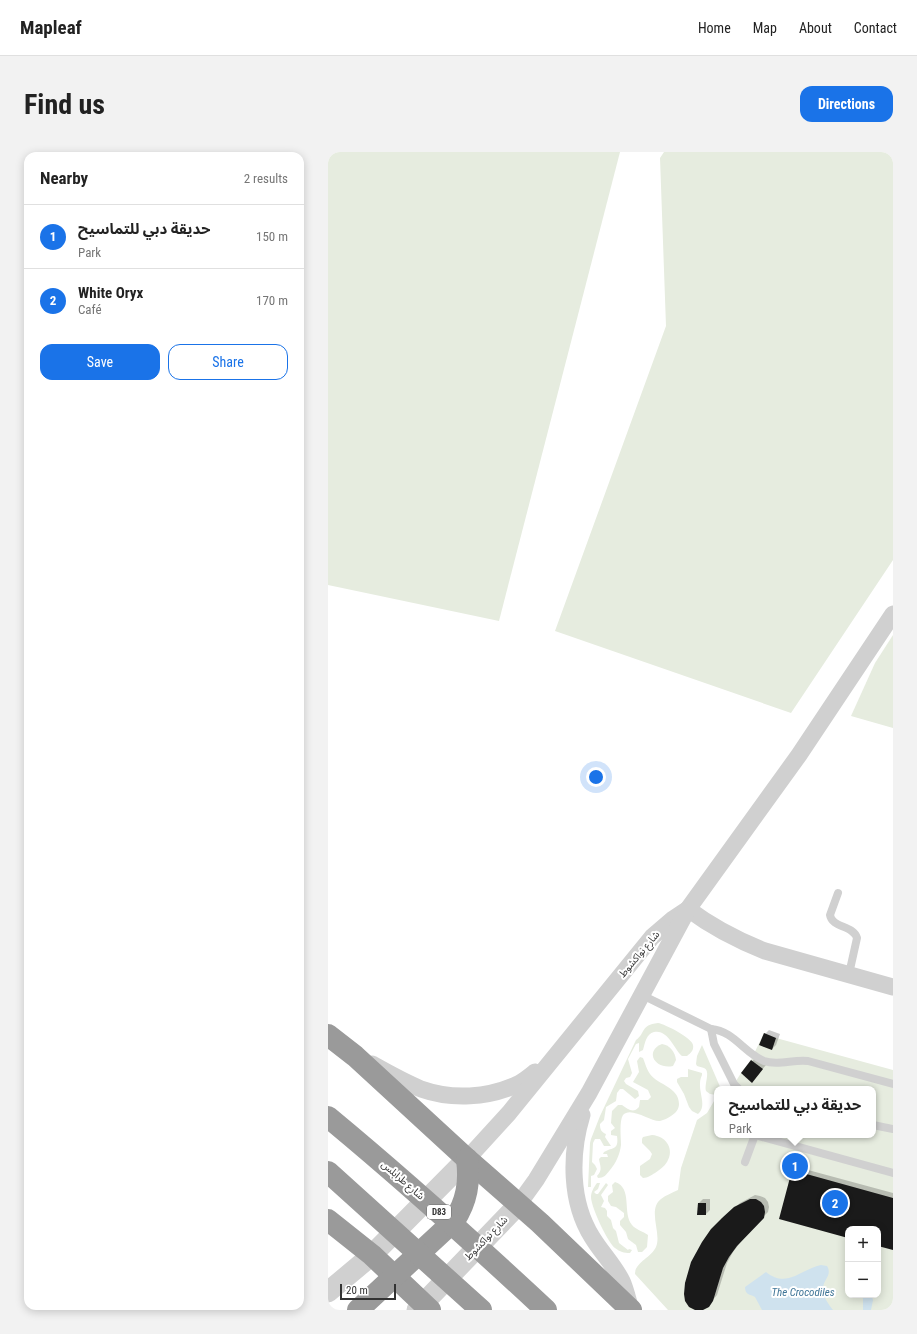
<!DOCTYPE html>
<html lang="en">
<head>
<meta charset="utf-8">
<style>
  body { margin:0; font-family:"Roboto Condensed","Noto Sans Arabic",sans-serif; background:#f2f2f2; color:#222 }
  .controls { position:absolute; right:12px; bottom:12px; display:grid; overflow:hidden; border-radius:8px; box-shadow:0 2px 10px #0003 }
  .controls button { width:36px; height:36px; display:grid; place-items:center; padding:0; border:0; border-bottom:1px solid #e0e0e0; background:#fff; color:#222; font:20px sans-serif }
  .scale { position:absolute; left:12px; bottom:10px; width:56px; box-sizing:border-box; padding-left:4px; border:2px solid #333; border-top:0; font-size:11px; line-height:14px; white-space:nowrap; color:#333; -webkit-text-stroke:3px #fff; paint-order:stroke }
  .you { position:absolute; left:268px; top:625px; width:14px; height:14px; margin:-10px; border:3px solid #fff; border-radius:50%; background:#1a73e8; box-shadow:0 0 0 6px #1a73e833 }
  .badge { display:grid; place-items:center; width:26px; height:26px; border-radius:50%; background:#1a73e8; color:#fff; font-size:13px; font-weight:700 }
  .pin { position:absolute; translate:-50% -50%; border:2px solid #fff; box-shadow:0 1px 4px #0006 }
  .popup { position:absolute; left:386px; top:934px; width:162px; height:52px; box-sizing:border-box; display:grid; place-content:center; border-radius:8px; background:#fff; filter:drop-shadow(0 1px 3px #0005); font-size:13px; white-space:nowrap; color:#767676 }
  .popup b { font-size:15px; color:#222 }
  .popup::after { content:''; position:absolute; left:50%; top:100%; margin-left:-8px; border:8px solid transparent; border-top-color:#fff }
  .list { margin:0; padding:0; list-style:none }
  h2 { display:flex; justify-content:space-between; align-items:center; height:52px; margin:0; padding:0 16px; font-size:17px }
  h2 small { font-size:13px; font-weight:400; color:#767676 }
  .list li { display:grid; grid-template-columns:26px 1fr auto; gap:12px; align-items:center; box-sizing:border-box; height:64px; padding:0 16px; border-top:1px solid #e0e0e0 }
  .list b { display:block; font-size:15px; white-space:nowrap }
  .list p { margin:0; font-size:13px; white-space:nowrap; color:#767676 }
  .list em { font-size:13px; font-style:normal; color:#767676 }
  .actions { display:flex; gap:8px; padding:12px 16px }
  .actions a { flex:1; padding:9px 0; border:1px solid #1a73e8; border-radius:12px; text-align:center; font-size:14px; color:#1a73e8 }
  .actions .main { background:#1a73e8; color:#fff }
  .map { position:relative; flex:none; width:565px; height:1158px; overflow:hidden; border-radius:12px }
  header { display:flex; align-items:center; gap:24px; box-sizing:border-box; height:56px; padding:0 20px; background:#fff; border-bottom:1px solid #e0e0e0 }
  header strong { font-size:19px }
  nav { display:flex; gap:22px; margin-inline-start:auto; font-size:14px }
  .intro { display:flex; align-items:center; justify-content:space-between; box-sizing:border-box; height:96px; padding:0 24px }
  h1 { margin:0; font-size:28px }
  .button { padding:10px 18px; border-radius:12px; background:#1a73e8; color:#fff; font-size:14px; font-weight:700 }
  main { display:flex; gap:24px; padding:0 24px }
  aside { flex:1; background:#fff; border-radius:12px; box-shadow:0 2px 10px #0003 }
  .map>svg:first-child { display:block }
</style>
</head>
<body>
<header>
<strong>Mapleaf</strong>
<nav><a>Home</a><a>Map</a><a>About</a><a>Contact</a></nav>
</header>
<div class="intro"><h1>Find us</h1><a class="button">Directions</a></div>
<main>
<aside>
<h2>Nearby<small>2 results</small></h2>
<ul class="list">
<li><span class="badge">1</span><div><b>حديقة دبي للتماسيح</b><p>Park</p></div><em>150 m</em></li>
<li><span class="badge">2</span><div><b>White Oryx</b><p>Café</p></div><em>170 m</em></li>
</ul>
<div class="actions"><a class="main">Save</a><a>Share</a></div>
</aside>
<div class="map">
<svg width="565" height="1158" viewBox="0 0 565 1158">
  <rect width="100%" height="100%" fill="#fff"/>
  <g fill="#e6ecdf" fill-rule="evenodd">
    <polygon points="0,0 292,0 171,469 0,433"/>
    <polygon points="336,0 565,0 565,408 463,561 227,479 338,174 332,6"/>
    <polygon points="565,483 565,576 523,564 547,511"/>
    <path d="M330,871C337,872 364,886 365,893C366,898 363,901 359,904H354C346,897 340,877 326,880C318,882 317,891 315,898L311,900V891L308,892L300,907L304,921L302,925L298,926L296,929L298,932L310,939L311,944L307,947L295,937H292L289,941L288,949L278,955L276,968L272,972C272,977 273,980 278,982L277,985L283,994H276L272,987H267L265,991L264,1010L267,1013L269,1017L266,1023L263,1024V1035H260L262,991L263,987L272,964L308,888C318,881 312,873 330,871Z"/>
    <path d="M436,881L448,886L565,918V1158H340L307,1122C307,1110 323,1106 328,1095C334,1081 319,1058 333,1047C338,1043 344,1041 350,1038L353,1016L369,968L379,961L389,944V983H545V937H403L413,921L423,908ZM520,1077H550V1143H520Z"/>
    <path d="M334,892C342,893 347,900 348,908L345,914C327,918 316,899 334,892Z"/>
    <path d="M374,893L393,937H389V943L382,942L378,939C376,932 383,919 376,916C374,915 371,915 369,914L368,912L369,904Z"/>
    <path d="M312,905L315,906C317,911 319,918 322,922C330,933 351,935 351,952C351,957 348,961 343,964C340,966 336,968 332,969C323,970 303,954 295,963C291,969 293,986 293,993C292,1002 288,1011 282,1018C278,1023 276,1026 270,1026L269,1024C275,1018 272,1014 271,1007L273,1005H280L279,1002H275L276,1000C285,995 291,998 289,984L283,983V979L287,976L283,971L284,959L290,953H294C300,957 305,962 311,955L312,948H320L323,945L320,938L305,930L311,920L309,909Z"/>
    <path d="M360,917L374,921V923C367,937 381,953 370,962L364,959L361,955L356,942L349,930V927L353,925H360Z"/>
    <path d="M324,983C338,984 347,997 339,1010C336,1015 331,1018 327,1021C323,1023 320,1026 315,1026L312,1023V1014L322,1007L324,1002L322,999L314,991V987L315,985Z"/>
    <path d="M287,1030C305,1036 294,1061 304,1073C308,1078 315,1079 320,1083L319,1095L314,1100H310L308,1093L300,1087L298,1080L292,1073V1069L296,1065V1061L288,1055L283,1054L280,1049V1044L285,1040L284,1033Z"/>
    <path d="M269,1031H272L270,1037L266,1040L268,1042H270L278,1031L280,1033L273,1043L276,1049L273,1055L277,1056L279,1059V1064L283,1068L285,1076L288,1079L291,1091L300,1098L301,1097L304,1098L302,1101C296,1101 292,1100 287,1096C280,1091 263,1055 263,1045C263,1040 266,1035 269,1031Z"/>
  </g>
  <g fill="#cfe2ee">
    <path d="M493,1113L499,1114C505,1124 494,1128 495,1138C495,1145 501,1153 505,1158H434L427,1145C422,1142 417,1143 417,1135L438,1120C459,1137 473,1117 493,1113Z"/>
    <polygon points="534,1143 543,1143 545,1148 543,1158 535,1158 535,1147"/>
  </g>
  <g fill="#0003">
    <polygon points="441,878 452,882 448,893 444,897 437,882"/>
    <polygon points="428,905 438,913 428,925 414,921"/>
    <polygon points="469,1015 565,1041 565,1097 550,1093 550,1077 520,1077 520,1085 465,1019"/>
    <polygon points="427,1043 432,1044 437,1046 440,1050 441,1055 440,1060 421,1079 405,1100 399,1111 389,1143 380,1154 389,1073 412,1051"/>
    <polygon points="375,1047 382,1047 382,1058 378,1062 371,1051"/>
  </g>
  <g fill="#1a1a1a">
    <polygon points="436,881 448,886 444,898 431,893"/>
    <polygon points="423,908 435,917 424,931 413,921"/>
    <polygon points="464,1018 565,1046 565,1098 550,1094 550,1077 520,1077 520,1086 451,1067"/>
    <polygon points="422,1047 428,1047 433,1050 436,1054 437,1060 436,1066 409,1094 401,1105 395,1116 385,1149 381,1155 375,1158 367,1158 361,1155 357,1149 356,1142 357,1131 363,1110 374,1090 383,1077 394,1066 406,1055"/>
    <polygon points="370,1051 378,1051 378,1063 369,1063"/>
  </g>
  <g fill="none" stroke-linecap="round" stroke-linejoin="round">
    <g stroke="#d0d0d0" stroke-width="8">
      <path d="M510,741L502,763C504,776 525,773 529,786L521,822"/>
      <path d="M314,843L383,877C406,879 416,901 436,909C450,914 466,907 480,909L565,932"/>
      <polyline points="383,877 386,892 406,932 411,937"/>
      <polyline points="545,973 565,977"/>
      <polyline points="427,983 565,1021"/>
      <polyline points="417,1010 427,983"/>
    </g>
    <g stroke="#d0d0d0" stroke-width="17">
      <path d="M360,757C384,775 409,788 437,799L565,835"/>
      <path d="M44,912C60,921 76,930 93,937C124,948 160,946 190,932C196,929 202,924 207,920"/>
      <path d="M254,963C242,1002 242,1050 264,1085C273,1100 286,1113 294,1129C298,1138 300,1148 303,1158"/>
      <polyline points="139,1007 181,961 324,785 345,767 357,759"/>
      <polyline points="190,1053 208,1028 261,941 360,757 471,603 565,462"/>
    </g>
    <g stroke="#d0d0d0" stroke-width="21">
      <polyline points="0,1140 44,1103 139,1007"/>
      <polyline points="89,1158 190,1053"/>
    </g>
    <g stroke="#9a9a9a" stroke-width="22">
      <polyline points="0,883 27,904 139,1007 212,1071 303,1158"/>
      <polyline points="0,1068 44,1103 102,1158"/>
      <path d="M30,1158L126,1069C139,1049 142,1030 139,1007"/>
    </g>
    <g stroke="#9a9a9a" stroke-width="22">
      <path d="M0,965C75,1027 147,1092 218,1158"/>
      <polyline points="0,1020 153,1158"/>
    </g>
  </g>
  <g text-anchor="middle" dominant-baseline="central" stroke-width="4" stroke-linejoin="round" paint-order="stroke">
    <rect fill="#fff" stroke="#707070" stroke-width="1" x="99" y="1053" width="24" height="14" rx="3"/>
    <g font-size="9" font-weight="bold" fill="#333">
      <text x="111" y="1060">D83</text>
    </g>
    <g font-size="10" fill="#333" stroke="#fff">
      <text transform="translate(311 802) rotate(-50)">شارع نواكشوط</text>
      <text transform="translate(75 1028) rotate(41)">شارع طرابلس</text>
      <text transform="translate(158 1086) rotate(-46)">شارع نواكشوط</text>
    </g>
    <g font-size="11" font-style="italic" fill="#3f7597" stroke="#fff">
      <text x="475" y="1140">The Crocodiles</text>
    </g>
  </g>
</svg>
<div class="controls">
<button>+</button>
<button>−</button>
</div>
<div class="scale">20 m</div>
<div class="you"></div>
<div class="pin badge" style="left:467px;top:1014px">1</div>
<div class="popup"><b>حديقة دبي للتماسيح</b>Park</div>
<div class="pin badge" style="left:507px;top:1051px">2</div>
</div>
</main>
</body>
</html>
